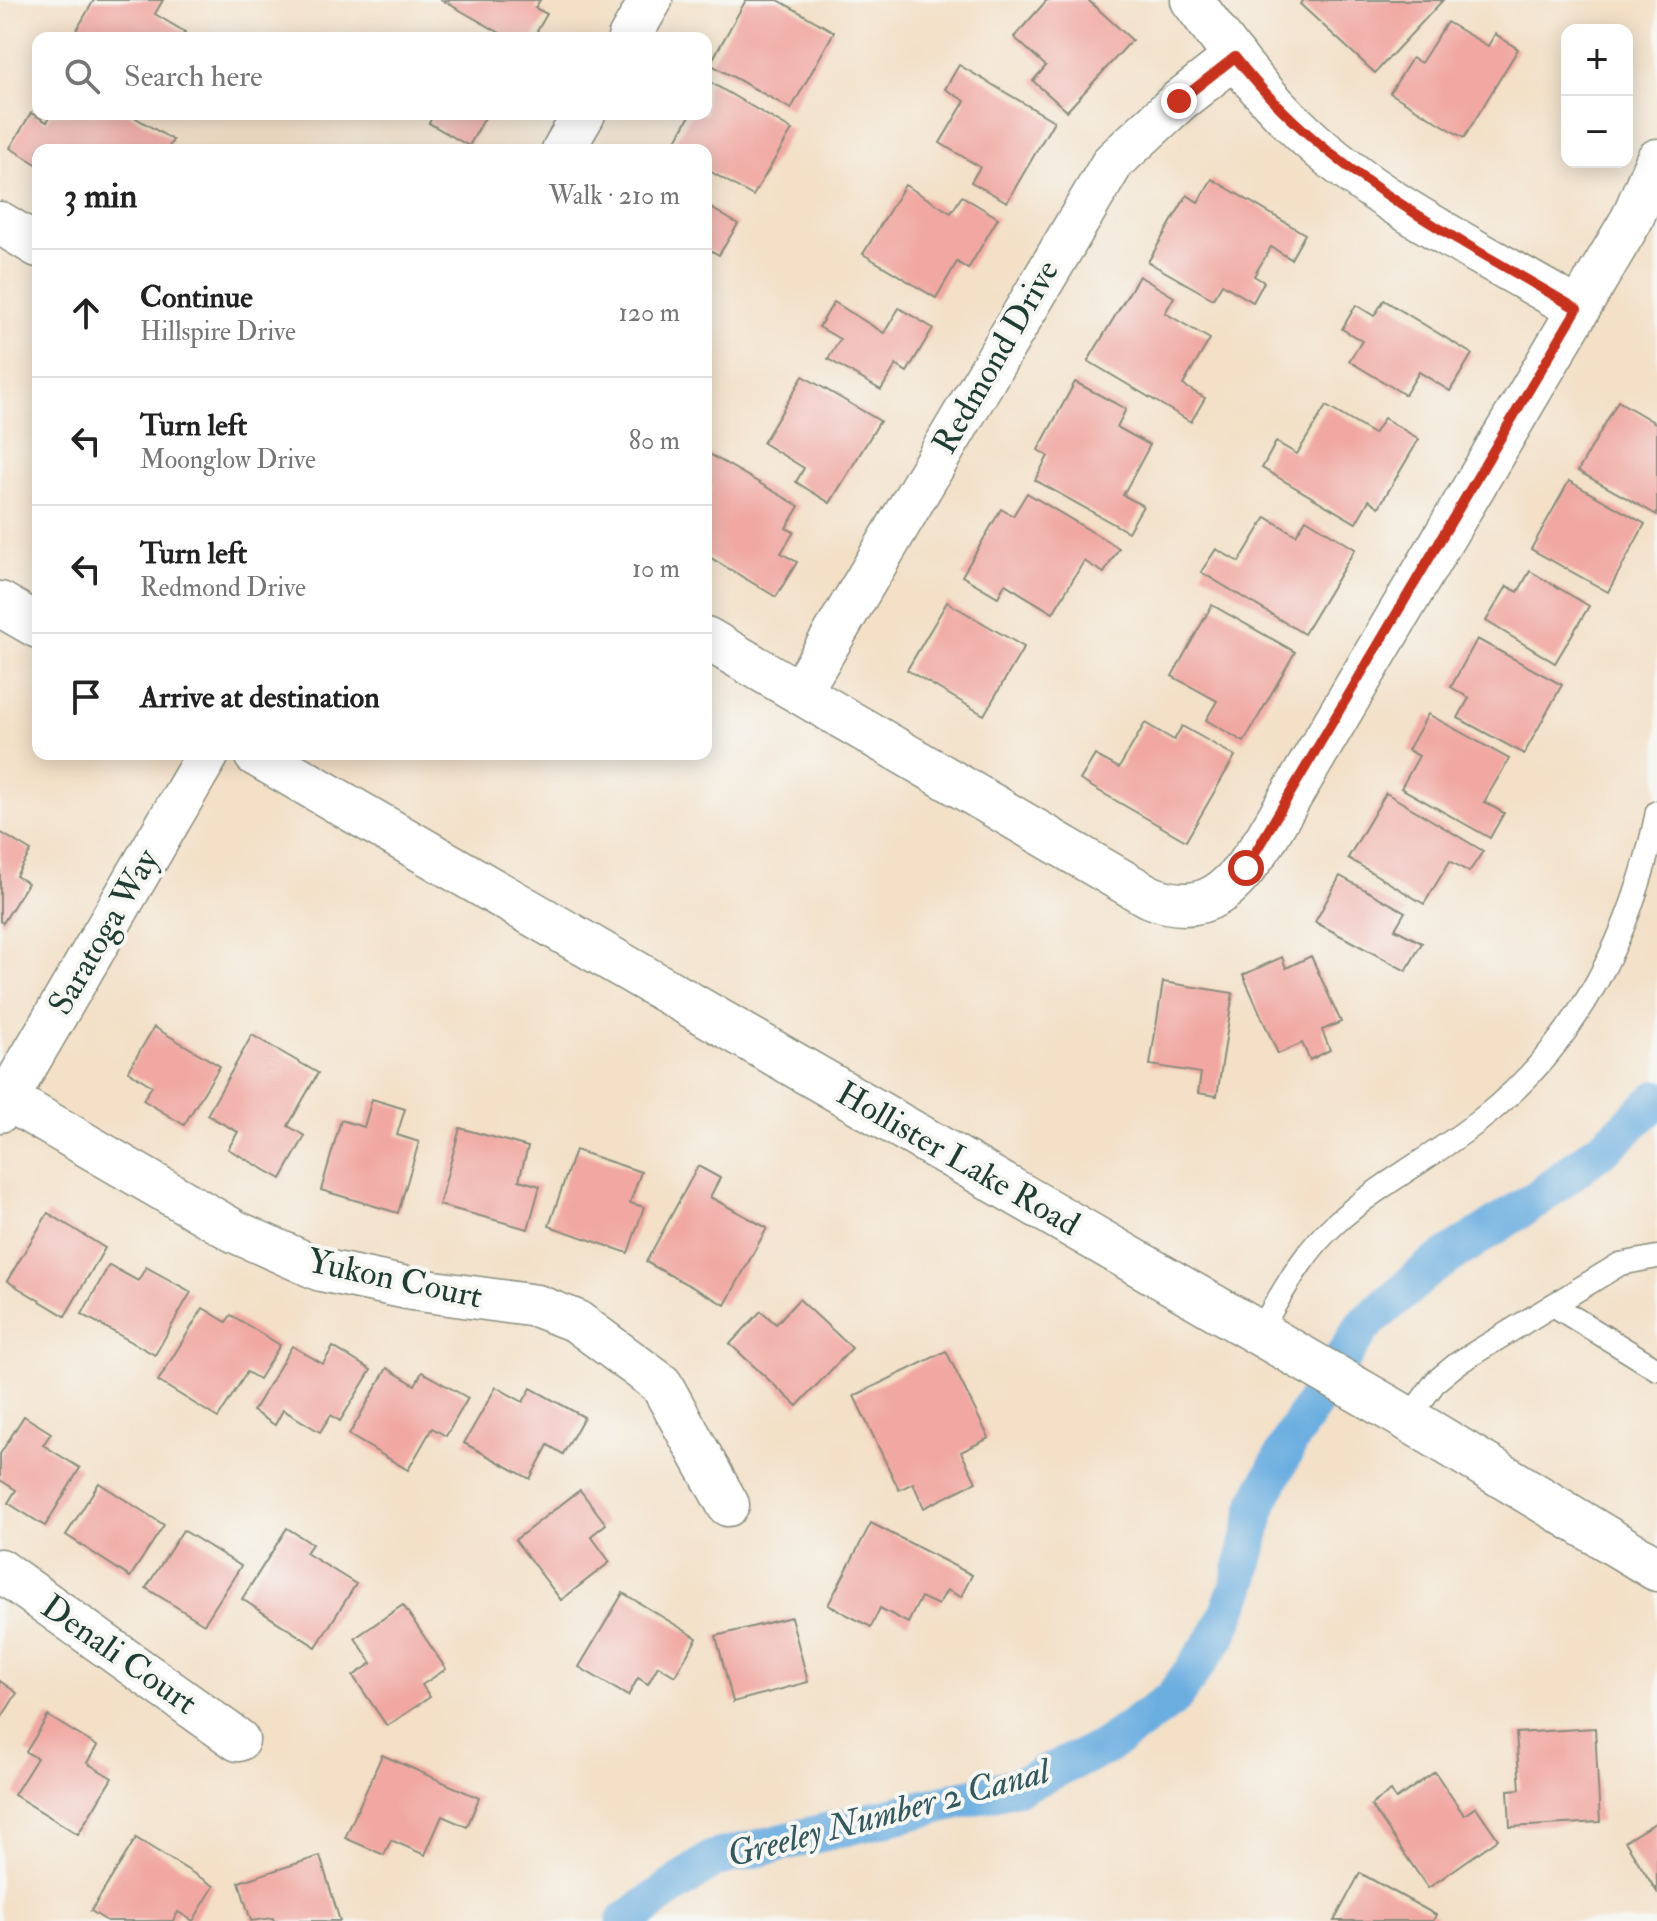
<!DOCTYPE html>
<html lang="en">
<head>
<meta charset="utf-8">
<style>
  body { margin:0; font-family:"IM FELL Double Pica",serif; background:#f2f2f2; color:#222 }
  .controls { position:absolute; right:24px; top:24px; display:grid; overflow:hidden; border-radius:16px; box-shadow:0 4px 20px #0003 }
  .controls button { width:72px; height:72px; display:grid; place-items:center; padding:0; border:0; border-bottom:2px solid #e0e0e0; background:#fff; color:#222; font:40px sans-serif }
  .stop { position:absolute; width:24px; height:24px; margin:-18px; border:6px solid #c8321e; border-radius:50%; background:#fff }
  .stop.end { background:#c8321e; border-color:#fff; box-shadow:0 2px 8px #0008 }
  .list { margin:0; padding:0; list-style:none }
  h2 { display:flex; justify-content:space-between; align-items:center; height:104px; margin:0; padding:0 32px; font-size:34px }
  h2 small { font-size:26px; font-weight:400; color:#767676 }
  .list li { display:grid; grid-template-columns:52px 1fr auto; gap:24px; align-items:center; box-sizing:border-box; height:128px; padding:0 32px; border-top:2px solid #e0e0e0 }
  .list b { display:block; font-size:30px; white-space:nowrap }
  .list p { margin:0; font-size:26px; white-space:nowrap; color:#767676 }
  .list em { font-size:26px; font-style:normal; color:#767676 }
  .icon { flex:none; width:44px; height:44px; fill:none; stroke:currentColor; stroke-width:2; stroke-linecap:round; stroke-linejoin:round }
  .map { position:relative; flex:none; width:1657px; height:1921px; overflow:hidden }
  .search { position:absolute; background:#fff; box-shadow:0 4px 20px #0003; left:32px; top:32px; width:680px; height:88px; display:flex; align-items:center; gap:20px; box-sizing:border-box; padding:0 28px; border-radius:16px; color:#767676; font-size:30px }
  .panel { position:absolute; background:#fff; box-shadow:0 4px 20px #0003; left:32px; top:144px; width:680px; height:616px; border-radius:16px }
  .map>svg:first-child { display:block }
</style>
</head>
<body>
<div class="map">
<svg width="1657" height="1921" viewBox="0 0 1657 1921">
  <rect width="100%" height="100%" fill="#f6f6f2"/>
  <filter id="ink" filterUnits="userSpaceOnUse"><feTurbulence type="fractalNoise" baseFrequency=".0125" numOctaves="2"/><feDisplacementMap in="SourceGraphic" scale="16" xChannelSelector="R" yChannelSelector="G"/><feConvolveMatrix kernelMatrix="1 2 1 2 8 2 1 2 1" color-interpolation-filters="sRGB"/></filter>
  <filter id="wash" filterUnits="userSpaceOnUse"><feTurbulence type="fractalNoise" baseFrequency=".006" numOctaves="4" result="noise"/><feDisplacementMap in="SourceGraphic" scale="32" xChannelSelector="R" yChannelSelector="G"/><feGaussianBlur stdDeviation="1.8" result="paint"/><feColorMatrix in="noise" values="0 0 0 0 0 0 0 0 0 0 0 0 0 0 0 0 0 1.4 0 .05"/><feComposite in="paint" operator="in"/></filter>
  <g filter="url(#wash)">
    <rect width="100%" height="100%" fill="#f3e0c7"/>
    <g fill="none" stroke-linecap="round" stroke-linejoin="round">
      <polyline stroke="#6baee0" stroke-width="38" points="625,1921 713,1859 1021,1785 1105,1747 1172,1699 1219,1634 1238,1587 1259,1501 1294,1434 1363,1326 1430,1268 1538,1198 1613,1140 1657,1099"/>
    </g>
    <g id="blocks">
      <g fill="#f1a8a2">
        <polygon points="94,0 163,0 155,14 185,32 181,38 72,38"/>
        <polygon points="442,0 540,0 535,8 547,14 533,38 509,38"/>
        <polygon points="746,0 778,0 834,32 791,109 710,64"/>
        <polygon points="1047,0 1088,0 1132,40 1067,111 1033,81 1046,66 1014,37"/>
        <polygon points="1304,0 1443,0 1375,73 1300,4"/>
        <polygon points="1447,22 1488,46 1495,34 1518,49 1464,138 1390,93 1412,58 1421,63"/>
        <polygon points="959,65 1054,121 1007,202 971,182 980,167 940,143 965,101 945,89"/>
        <polygon points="710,82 792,130 753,196 706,169 706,150 670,150 691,114 706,114 706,89"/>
        <polygon points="31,113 47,122 51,114 129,114 173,140 167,150 38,150 38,165 10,148"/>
        <polygon points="434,114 487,114 469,146 429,123"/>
        <polygon points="1212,179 1305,234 1291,259 1271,247 1254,276 1264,282 1253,302 1222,284 1213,299 1148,262 1187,195 1198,202"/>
        <polygon points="905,185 951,213 962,196 998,218 968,269 957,262 936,298 863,254"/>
        <polygon points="706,205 738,224 719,255 710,250 706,256"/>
        <polygon points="1139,276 1174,297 1165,313 1210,339 1183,385 1205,398 1191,422 1088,361"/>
        <polygon points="1384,300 1472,354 1450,391 1419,372 1405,395 1349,361 1362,341 1342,329 1356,305 1374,316"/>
        <polygon points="834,302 884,333 899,308 933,328 907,372 896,365 881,390 828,359 840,339 819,327"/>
        <polygon points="803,376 880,421 830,503 796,482 804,468 763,443"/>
        <polygon points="1075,382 1126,409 1117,427 1150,445 1123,495 1143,506 1128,532 1035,480 1048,456 1038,450"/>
        <polygon points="1618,401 1657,424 1657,515 1578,471"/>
        <polygon points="1326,406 1374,434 1384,418 1419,439 1379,507 1369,500 1356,523 1262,468 1276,442 1297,454"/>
        <polygon points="706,452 799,506 786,528 794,532 781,553 797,562 776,597 706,555 706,498 712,488 706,484"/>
        <polygon points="1569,481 1645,524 1608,592 1531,549"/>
        <polygon points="1027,493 1119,548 1104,573 1084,561 1053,613 1005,584 998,597 962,576 1001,509 1013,516"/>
        <polygon points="1266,517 1296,535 1306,519 1355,549 1304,634 1201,572 1216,549 1239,562"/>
        <polygon points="1530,571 1589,606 1555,663 1486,621 1507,586 1518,592"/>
        <polygon points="947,602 1024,647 984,715 907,670"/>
        <polygon points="1212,605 1295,652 1244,742 1206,720 1217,701 1172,676"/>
        <polygon points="1477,639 1562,685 1524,754 1458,718 1469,698 1451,687"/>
        <polygon points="1428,714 1509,759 1484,802 1504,813 1490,838 1401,788 1419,756 1408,750"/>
        <polygon points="1145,723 1174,740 1182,726 1235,756 1186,841 1080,780 1095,755 1119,768"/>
        <polygon points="1386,793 1483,851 1469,872 1450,861 1424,904 1348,858"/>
        <polygon points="0,832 31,851 16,876 28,883 3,923 0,921"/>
        <polygon points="1340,876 1405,912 1395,929 1422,943 1406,971 1315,922"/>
        <polygon points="1311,956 1341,1022 1322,1030 1330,1050 1310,1060 1302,1043 1278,1054 1243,975 1282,957 1286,968"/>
        <polygon points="1163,982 1233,993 1217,1096 1198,1093 1201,1073 1150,1065"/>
        <polygon points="154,1027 220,1066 184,1125 143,1100 152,1086 128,1071"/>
        <polygon points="252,1035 318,1073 288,1126 305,1136 281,1179 228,1149 238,1132 207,1115"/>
        <polygon points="372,1099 405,1109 397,1135 419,1142 398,1213 321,1190 341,1120 364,1127"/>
        <polygon points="460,1128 528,1147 519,1180 540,1186 528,1229 439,1205"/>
        <polygon points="575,1150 641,1172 630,1203 644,1207 628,1253 549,1226"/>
        <polygon points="698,1166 720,1178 710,1197 767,1228 725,1305 646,1262"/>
        <polygon points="48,1213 105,1248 65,1316 7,1281"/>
        <polygon points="109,1265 138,1281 146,1267 191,1292 155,1355 82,1314"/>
        <polygon points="799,1299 852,1348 797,1406 730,1344 761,1311 776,1324"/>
        <polygon points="203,1308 226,1322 231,1315 280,1345 259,1379 247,1372 218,1418 158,1381"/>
        <polygon points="292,1346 323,1364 333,1347 371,1370 340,1421 331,1415 320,1432 283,1410 275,1425 253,1411"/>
        <polygon points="946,1351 989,1438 961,1452 976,1482 924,1508 913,1483 899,1490 854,1396"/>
        <polygon points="387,1368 415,1385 422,1372 468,1398 446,1436 432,1428 408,1470 349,1435"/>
        <polygon points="496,1387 523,1402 531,1388 584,1417 563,1454 548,1445 530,1479 464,1443"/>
        <polygon points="24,1416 51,1433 43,1445 80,1468 45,1526 8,1503 16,1490 0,1480 0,1454"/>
        <polygon points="99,1483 164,1525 130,1577 66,1535"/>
        <polygon points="580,1490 606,1524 591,1536 610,1562 561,1600 515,1540"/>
        <polygon points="871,1523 972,1575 961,1597 947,1590 938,1605 921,1597 908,1623 880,1608 871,1627 828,1605"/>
        <polygon points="287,1528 312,1544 306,1553 356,1584 316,1647 242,1599"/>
        <polygon points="183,1530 241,1566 204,1624 146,1588"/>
        <polygon points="623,1593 697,1638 675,1676 658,1666 648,1684 638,1678 628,1696 579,1667"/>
        <polygon points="403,1605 446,1669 422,1685 430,1697 387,1726 353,1676 372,1663 355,1638"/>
        <polygon points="791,1617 808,1682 733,1702 716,1636"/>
        <polygon points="0,1681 17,1693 0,1720"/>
        <polygon points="48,1716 97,1746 87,1763 112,1778 78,1834 14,1795 37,1758 26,1752"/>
        <polygon points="1595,1728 1600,1822 1510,1827 1508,1790 1520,1789 1516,1733"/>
        <polygon points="382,1755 479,1798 467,1827 442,1816 425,1855 391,1840 384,1855 345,1838"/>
        <polygon points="1435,1772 1464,1815 1476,1807 1498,1839 1428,1888 1371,1805 1391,1791 1396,1799"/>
        <polygon points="1657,1822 1657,1892 1625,1841"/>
        <polygon points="136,1838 214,1886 193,1921 178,1912 173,1921 107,1921 91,1911"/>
        <polygon points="320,1856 340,1921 274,1921 273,1918 251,1921 239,1882"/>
        <polygon points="1360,1873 1436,1915 1433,1921 1334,1921"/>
      </g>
    </g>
  </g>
  <g filter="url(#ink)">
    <use href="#blocks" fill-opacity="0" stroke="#898e7e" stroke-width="2"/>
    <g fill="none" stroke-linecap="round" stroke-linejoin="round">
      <g stroke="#898e7e" stroke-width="25">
        <g id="service">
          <polyline points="1553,1305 1657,1369"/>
          <path d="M1259,1332C1282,1294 1302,1253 1336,1223C1379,1184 1433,1157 1479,1121C1578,1044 1633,933 1657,812"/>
          <polyline points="1408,1419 1436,1381 1458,1363 1620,1264 1657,1257"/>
        </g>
      </g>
      <g stroke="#898e7e" stroke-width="45">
        <g id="minor">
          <path d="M1192,0C1226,46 1259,92 1301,131C1375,202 1488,256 1577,309"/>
          <polyline points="629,38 651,0"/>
          <polyline points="563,150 584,114"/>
          <polyline points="0,223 38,246"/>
          <path d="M706,638L1148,896C1207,920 1233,887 1264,842L1632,219L1657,160"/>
          <polyline points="800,692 1113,162 1179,101 1235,57"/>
          <polyline points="7,1099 236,1232 321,1270 412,1289 537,1306 576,1321 661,1384 728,1505"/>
          <polyline points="0,1111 208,754"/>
          <polyline points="0,1570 238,1740"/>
        </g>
      </g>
      <g stroke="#898e7e" stroke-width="47">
        <g id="tertiary">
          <polyline points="0,604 38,626"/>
          <polyline points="256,754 1408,1419 1657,1569"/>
        </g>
      </g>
      <use href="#service" stroke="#fff" stroke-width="22"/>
      <use href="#minor" stroke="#fff" stroke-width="42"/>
      <use href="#tertiary" stroke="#fff" stroke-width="44"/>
    </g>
  </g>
  <g fill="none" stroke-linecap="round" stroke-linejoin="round" filter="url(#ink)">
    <path stroke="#c8321e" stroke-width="10" d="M1179,101L1235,57C1328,176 1450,233 1577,309L1246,868"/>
  </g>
  <g text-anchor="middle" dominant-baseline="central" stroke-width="8" stroke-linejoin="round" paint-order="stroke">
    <g font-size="34" fill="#1f3d34" stroke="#f6f6f2">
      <text transform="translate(996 357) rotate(-60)">Redmond Drive</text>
      <text transform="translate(104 932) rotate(-60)">Saratoga Way</text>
      <text transform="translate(958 1159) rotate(30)">Hollister Lake Road</text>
      <text transform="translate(395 1279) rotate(12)">Yukon Court</text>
      <text transform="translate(119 1655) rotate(35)">Denali Court</text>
    </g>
    <g font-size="36" font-style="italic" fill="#32595f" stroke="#f6f6f2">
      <text transform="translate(888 1813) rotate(-15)">Greeley Number 2 Canal</text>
    </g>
  </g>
</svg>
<div class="controls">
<button>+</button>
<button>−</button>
</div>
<div class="stop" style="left:1246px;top:868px"></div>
<div class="stop end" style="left:1179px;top:101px"></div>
<div class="search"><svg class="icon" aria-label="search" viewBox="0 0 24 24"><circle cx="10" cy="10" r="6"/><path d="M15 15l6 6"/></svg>Search here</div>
<section class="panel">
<h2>3 min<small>Walk · 210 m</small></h2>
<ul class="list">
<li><svg class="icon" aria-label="ahead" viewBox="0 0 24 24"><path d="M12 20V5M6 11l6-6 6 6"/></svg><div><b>Continue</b><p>Hillspire Drive</p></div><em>120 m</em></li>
<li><svg class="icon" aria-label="left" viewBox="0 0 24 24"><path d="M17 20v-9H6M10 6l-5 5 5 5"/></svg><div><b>Turn left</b><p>Moonglow Drive</p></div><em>80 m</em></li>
<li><svg class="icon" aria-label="left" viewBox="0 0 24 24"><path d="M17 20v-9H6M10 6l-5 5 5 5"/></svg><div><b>Turn left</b><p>Redmond Drive</p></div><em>10 m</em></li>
<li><svg class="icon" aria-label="arrive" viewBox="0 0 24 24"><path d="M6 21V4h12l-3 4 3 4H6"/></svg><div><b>Arrive at destination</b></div></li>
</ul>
</section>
</div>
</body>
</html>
